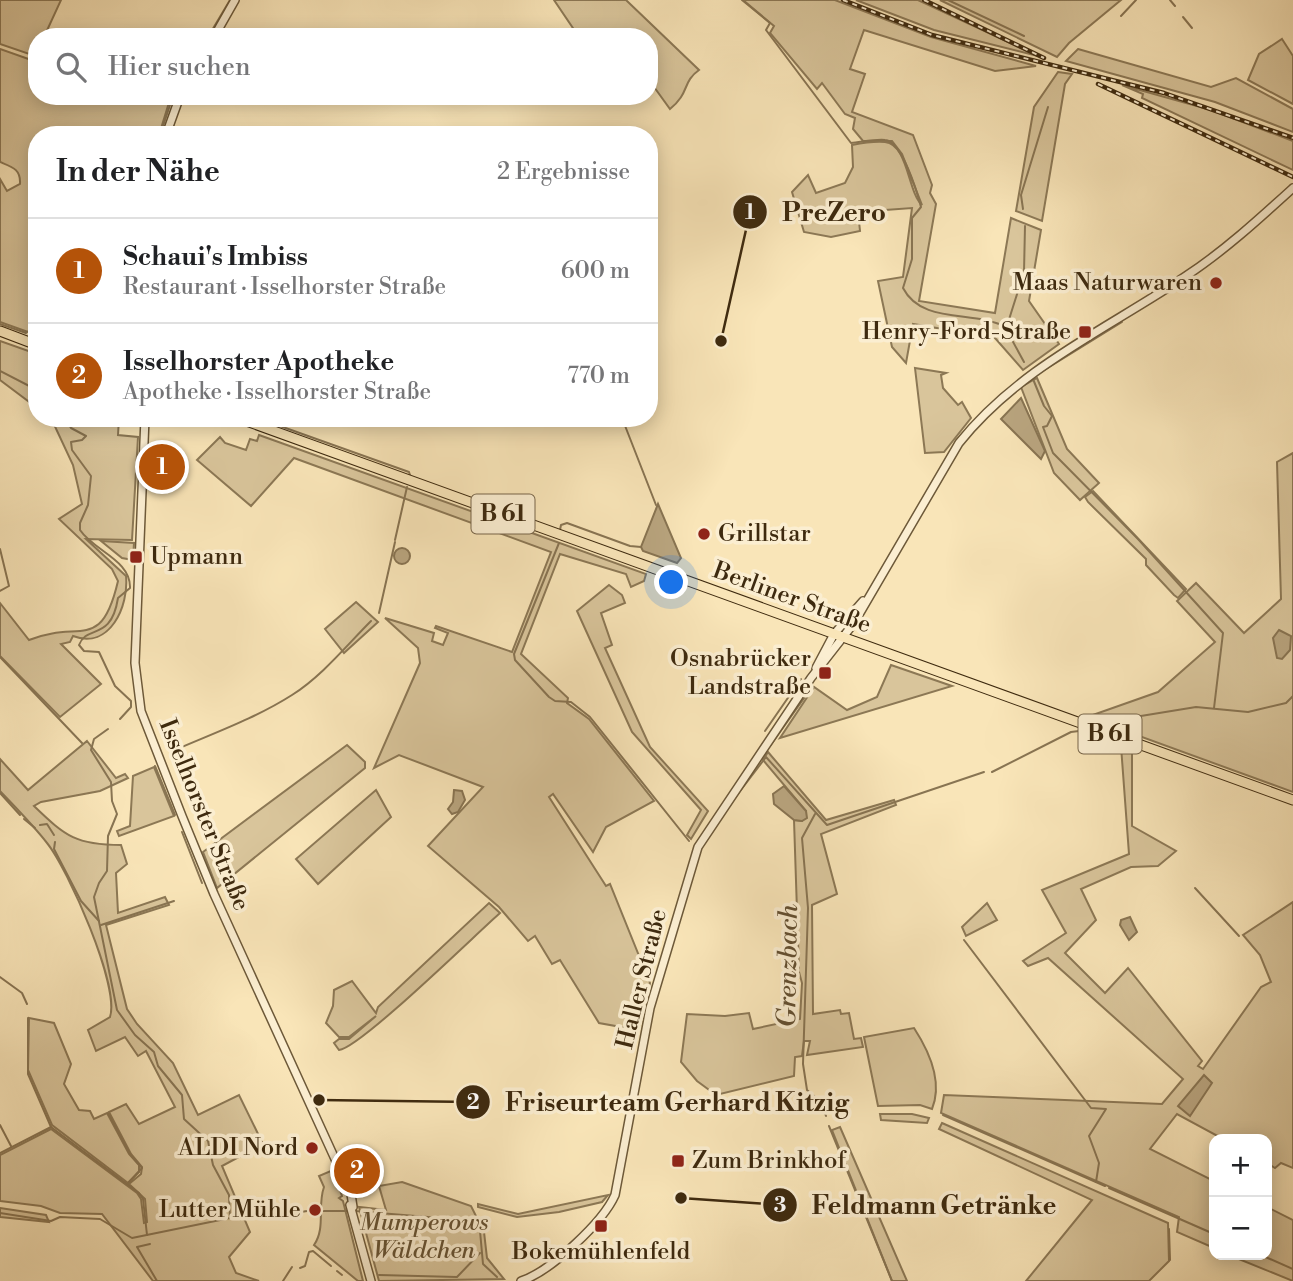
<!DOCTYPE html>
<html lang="de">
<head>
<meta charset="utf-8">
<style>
  body { margin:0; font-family:"Libre Bodoni",serif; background:#f2f2f2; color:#202124 }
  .controls { position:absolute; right:21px; bottom:21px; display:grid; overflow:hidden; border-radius:14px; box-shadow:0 4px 18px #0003 }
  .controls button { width:63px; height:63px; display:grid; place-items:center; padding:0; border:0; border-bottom:2px solid #e0e0e0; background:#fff; color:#202124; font:35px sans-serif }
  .you { position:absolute; left:672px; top:583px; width:24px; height:24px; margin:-18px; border:5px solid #fff; border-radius:50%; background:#1a73e8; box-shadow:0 0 0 10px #1a73e833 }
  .badge { display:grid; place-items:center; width:46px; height:46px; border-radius:50%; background:#b45309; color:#fff; font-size:23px; font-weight:700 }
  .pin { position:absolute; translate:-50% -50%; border:4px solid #fff; box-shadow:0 2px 7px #0006 }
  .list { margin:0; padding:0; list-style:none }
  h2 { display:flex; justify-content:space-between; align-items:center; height:91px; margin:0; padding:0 28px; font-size:30px }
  h2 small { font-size:23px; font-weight:400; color:#757577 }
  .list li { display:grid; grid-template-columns:46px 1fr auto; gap:21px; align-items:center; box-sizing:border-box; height:105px; padding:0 28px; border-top:2px solid #e0e0e0 }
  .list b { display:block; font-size:26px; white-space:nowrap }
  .list p { margin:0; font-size:23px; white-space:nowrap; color:#757577 }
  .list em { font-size:23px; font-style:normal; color:#757577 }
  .icon { flex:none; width:38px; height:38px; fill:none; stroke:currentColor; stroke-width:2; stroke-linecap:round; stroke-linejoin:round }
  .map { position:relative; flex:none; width:1293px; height:1281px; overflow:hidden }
  .search { position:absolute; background:#fff; box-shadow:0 4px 18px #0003; left:28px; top:28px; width:630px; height:77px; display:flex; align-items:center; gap:18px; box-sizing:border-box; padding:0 24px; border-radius:28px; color:#757577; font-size:26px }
  .panel { position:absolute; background:#fff; box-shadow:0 4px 18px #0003; left:28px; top:126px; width:630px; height:301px; border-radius:28px }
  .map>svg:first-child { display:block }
</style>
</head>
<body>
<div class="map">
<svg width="1293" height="1281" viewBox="0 0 1293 1281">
  <rect width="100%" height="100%" fill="#f9e5b8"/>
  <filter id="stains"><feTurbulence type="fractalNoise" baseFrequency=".00286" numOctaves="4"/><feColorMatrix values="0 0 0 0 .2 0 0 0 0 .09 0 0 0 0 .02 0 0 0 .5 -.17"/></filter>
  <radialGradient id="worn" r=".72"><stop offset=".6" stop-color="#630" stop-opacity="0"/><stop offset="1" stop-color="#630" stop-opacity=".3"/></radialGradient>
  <g fill="#d9c59b" stroke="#8c7855" stroke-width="2">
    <polygon points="0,0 61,0 44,37 37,37 35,56 0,44"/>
    <path d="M554,0H626L699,70C682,82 690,93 670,109L649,80V37H579Z"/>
    <path d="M743,0H835L931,37L1036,66L995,71L864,30L850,69L865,74L852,112L913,135L932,185L930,193L936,204L919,301L995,313L1011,218L1041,230L1029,301L1059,344L1023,370L995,338L913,324L906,363L892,347L878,281L903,277L912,208L858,212L860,231L831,237L804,232L792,192L808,175L816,193L845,183L853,167L852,145C862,143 874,141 885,142C908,144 908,193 922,205L902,154L892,141H863L853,129L855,118L845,114L822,83L817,89L770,33L774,26Z"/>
    <polygon points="856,0 918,0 1038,56 934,30"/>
    <polygon points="940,0 1121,0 1069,43 1057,57"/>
    <polygon points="1282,39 1293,56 1293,104 1248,80 1259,54"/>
    <path d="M0,49L37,62V96H171L159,135H37V318L28,332L0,322V179L7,191L20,184C21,169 12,167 0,162Z"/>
    <polygon points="1078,49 1211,87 1236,78 1293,109 1293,132 1215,102 1066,61"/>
    <polygon points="1058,72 1072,74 1065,84 1042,221 1016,211 1034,107"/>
    <polygon points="1122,85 1211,110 1293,141 1293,170 1142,98 1143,94"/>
    <polygon points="0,341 37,354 36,407 0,380"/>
    <polygon points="915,368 946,373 941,375 943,388 958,405 962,402 971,418 944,452 925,453"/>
    <polygon points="1037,378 1067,449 1099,483 1080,500 1054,473 1021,387"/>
    <path d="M51,418H119L118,435L138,437L132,540L86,539L126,576C129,606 110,650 73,636L70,642L61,644L101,684L60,717L0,656V603L29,640C80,619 101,654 118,581L112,569L59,519L82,504L73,465Z"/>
    <polygon points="259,435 646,574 644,581 631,587 626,574 560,554 521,654 568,698 567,703 589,719 654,801 606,827 593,852 553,794 549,797 606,886 610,884 650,983 638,1030 599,1023 560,960 552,964 535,936 528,941 499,907 428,846 483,787 399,755 374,768 420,663 418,648 385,618 434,633 432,641 443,645 448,633 435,628 436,626 512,652 551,552 294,458 251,506 197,460 220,437 225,443 246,450 250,439 257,441"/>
    <polygon points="1293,453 1293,792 1087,717 1158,692 1215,642 1177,601 1196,583 1244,633 1281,599 1277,462"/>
    <polygon points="1093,491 1186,589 1178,598 1174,595 1146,565 1146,559 1088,502 1085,497"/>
    <polygon points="101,541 134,543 133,560 122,558"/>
    <polygon points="609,585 622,595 625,603 601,613 612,645 605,648 650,747 708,811 691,839 687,835 701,810 632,732 577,611"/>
    <polygon points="356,602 378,622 344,653 325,629"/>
    <polygon points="891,665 952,686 780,738 814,687 847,710 877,697"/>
    <path d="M87,741L116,778L125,774L128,778L100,791L41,802L34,806C66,837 77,845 121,845L127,864L116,873L118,913L165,897L169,905L106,925L127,1009L137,1024L173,1063L198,1115L239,1095L263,1144L222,1166L250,1232L229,1257L236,1273L259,1281H153L102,1214L60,1213L41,1206L0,1201V1155L51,1129L137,1193L141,1199L144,1223L147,1222L145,1199L129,1184L141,1174L142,1167L131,1154L109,1112L126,1104L139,1124L175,1107L146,1051L138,1056L125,1037L96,1051L88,1030L110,1017C120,986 68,869 47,843C33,825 16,808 0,791V759L28,790Z"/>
    <polygon points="347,745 365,762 365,768 217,888 203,852"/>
    <polygon points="1121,746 1132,750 1132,826 1176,851 1158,866 1131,867 1081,889 1096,920 1065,953 1105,993 1128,968 1202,1061 1198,1066 1203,1069 1261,987 1271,982 1260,955 1243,935 1293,902 1293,1168 1281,1163 1275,1168 1267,1163 1267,1139 1223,1139 1177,1114 1150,1149 1214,1181 1214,1248 1177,1232 1179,1217 941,1113 944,1095 1162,1104 1183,1079 1048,958 1028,966 1023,961 1066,933 1042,890 1129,854"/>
    <polygon points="768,752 826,820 894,800 896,805 821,834 837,894 812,905 813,1014 840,1010 841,1014 849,1013 854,1039 861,1038 863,1047 807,1055 810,1041 804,1041 802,1056 795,1057 794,1076 716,1095 697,1081 681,1062 687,1014 725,1016 749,1013 753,1029 800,1019 802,983 799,972 794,820 802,821 806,811 763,760"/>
    <polygon points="154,767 174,816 119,836 117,831 130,826 133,776"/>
    <polygon points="376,790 391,817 318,884 296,859"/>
    <path d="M489,903L500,913C476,934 360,1048 339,1050L334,1043L339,1039H349L376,1016L349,1037H339L326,1023L333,1006L334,990L352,981L376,1013L378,1007Z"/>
    <polygon points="987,903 997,920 966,936 962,927"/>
    <polygon points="29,1018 54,1023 71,1064 64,1084 79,1110 90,1111 94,1119 107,1113 129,1154 139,1165 139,1172 128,1183 52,1125 28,1070"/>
    <path d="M914,1028C929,1051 943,1082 932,1109L920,1105L878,1106L864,1037Z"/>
    <polygon points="880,1114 912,1114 929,1118 927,1123 881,1120"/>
    <polygon points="942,1123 1168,1223 1169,1261 1149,1281 1026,1281 1092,1200 939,1129"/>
    <polygon points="840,1127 907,1281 892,1281 832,1130"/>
    <path d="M333,1170L342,1196L339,1198L343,1201L363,1281H358L314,1245C326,1228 317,1206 324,1187L319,1176Z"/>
    <polygon points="402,1182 471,1206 484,1232 487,1258 504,1279 379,1281 359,1207 386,1210 379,1186"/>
    <polygon points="608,1195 602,1202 559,1212 517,1217 478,1207 478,1204 518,1214"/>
    <polygon points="1267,1207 1293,1220 1293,1281 1229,1255 1267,1255"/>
    <polygon points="0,1208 46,1215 49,1222 0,1217"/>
  </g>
  <g fill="#b9a57f" stroke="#887452" stroke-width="2">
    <polygon points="1021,398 1045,451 1041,459 1001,419"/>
    <polygon points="658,504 681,558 677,563 643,551 641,547"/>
    <circle cx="402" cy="556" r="8"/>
    <polygon points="1279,630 1291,636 1290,650 1282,659 1277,658 1273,638"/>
    <polygon points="784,786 806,811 807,818 802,821 794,820 774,804 773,794"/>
    <polygon points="454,790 462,791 465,800 458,812 452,814 448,809 453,802"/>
    <polygon points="1130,917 1137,932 1129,940 1120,925 1121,920"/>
    <polygon points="1204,1075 1212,1083 1190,1116 1178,1106"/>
  </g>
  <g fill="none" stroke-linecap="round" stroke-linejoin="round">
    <g stroke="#887452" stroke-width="2">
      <path d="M742,0L770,23L766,30L851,143C862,142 875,139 885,140C902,141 917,192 921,207L912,218V259L903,288C922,325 974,310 1006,327"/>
      <polyline points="948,0 1024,36"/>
      <polyline points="1170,0 1175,6"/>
      <polyline points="1121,16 1136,0"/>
      <polyline points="1183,17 1192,28"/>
      <polyline points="208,37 230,0"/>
      <polyline points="160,135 173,96"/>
      <polyline points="171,135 174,122"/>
      <polyline points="1023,209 1021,195 1048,107"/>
      <polyline points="0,324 26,333"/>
      <polyline points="1024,362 1006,329 1024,272 1025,226"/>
      <polyline points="0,371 37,390"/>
      <polyline points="1038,374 1122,322"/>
      <polyline points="1033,379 1044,406 1052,416 1047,426 1043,427 1053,453 1138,539 1223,633 1214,708"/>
      <path d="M65,418L71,428L86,436L82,440L71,442L72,450L91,476L88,505L80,523V530C94,551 131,560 130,588L118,598C111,642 87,624 79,645L84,651L99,652L115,686L131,701V707L120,719"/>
      <polyline points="622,418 656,505"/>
      <polyline points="280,426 409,472 410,475"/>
      <polyline points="560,530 561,525 567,523 630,546 641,547"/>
      <polyline points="395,540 407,487"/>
      <polyline points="559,543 514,654 515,660 549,697 555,701 571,702 590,717 689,841"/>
      <polyline points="0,549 9,586 0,591"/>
      <polyline points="379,613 395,542"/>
      <polyline points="0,657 82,743"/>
      <polyline points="1087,720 1104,722 1196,707 1248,712 1286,703 1293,696"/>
      <polyline points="108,729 94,739 91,750 111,782 112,801 117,814 108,836 107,871 99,883 94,897 117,1010 135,1035 154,1052 158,1066 182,1095 184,1119 208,1141 213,1165 229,1195 230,1218"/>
      <polyline points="765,731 801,679"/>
      <polyline points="770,746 812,687"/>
      <path d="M175,750C214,733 256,718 292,695C322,676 346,646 371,621"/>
      <polyline points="155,766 175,815"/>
      <polyline points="992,772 1071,732 1079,731"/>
      <polyline points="0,793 20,815"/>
      <polyline points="734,799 766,757 827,825 984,772"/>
      <polyline points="815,814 802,838 808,908 803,1064 807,1090 821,1102 826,1116"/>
      <polyline points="24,819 35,828"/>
      <polyline points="40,825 47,824 54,835"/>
      <polyline points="182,832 202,883"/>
      <polyline points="55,842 54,849 81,901 99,921"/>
      <polyline points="1195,888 1239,936"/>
      <polyline points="101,925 174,901"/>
      <polyline points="964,940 1091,1108 1106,1109 1089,1136 1099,1163 1096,1182"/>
      <polyline points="0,977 22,993 27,1004"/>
      <polyline points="28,1018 28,1074 51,1127 139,1193 143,1199 147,1235"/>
      <polyline points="108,1113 130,1154 142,1168 128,1183"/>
      <polyline points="943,1115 1105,1186"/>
      <polyline points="0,1125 11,1146"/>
      <polyline points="829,1126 892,1281"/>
      <polyline points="0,1153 51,1127"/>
      <polyline points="1109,1188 1214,1234"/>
      <polyline points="355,1211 464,1220 480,1231 483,1264 497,1277"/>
      <polyline points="0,1213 51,1221 60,1217 100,1219 132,1238 230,1218 270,1217 307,1211 350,1211"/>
      <polyline points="1169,1229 1170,1260"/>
      <polyline points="150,1244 137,1247 157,1281"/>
      <polyline points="1261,1255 1293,1269"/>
      <polyline points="300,1268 305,1266 309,1252 313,1251 331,1266"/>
      <polyline points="337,1271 342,1275"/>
      <polyline points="379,1275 457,1277 480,1253"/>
      <polyline points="283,1281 292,1267"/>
    </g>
    <g stroke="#6d5939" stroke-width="10">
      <g id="tertiary">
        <polyline points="214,37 235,0"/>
        <polyline points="166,135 180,96"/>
        <polyline points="145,418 135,663 141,711 182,816 214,894 351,1194 353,1207"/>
        <polyline points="816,668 834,634 863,601"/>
        <polyline points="350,1205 371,1281"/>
        <path d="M521,1281C550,1272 603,1222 615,1195L650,1008L698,847L811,678L854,623L959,443C1020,367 1107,329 1186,276C1224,251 1259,219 1293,188"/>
      </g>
    </g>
    <g stroke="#3e2a0f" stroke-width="11">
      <g id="primary">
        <polyline points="0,331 37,345"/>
        <polyline points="238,418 1293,800"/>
      </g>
    </g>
    <use href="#tertiary" stroke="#fbeed1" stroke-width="7"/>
    <use href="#primary" stroke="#f9e5b8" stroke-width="9"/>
    <g stroke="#3e2a0f" stroke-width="4.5">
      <g id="rail">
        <polyline points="843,0 932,35 1164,93 1293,138"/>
        <polyline points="924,0 1044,58"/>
        <polyline points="1098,84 1293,177"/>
      </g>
    </g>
    <use href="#rail" stroke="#fbeed1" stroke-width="2" stroke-dasharray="5" stroke-linecap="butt"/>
  </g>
  <g fill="#8f2418" stroke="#fbeed1" stroke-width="2.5">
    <circle cx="1216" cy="283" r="7"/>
    <rect x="1078" y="325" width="14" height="14" rx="3.5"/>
    <circle cx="704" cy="534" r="7"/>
    <rect x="129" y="550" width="14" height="14" rx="3.5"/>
    <rect x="818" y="666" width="14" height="14" rx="3.5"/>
    <circle cx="312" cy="1148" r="7"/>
    <rect x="671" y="1154" width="14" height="14" rx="3.5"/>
    <circle cx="315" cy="1210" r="7"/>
    <rect x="594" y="1219" width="14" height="14" rx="3.5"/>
  </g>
  <g text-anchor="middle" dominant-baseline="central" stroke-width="7" stroke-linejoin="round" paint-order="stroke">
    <g fill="#fbeed1" stroke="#776549" stroke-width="2">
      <rect x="471.5" y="494.5" width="63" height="39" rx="5"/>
      <rect x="1078.5" y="714.5" width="63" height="39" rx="5"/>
    </g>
    <g font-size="23" font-weight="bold" fill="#3e2a0f">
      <text x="503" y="514">B 61</text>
      <text x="1110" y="734">B 61</text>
    </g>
    <g font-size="24" fill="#3e2a0f" stroke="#fbeed1" text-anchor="end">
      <text x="1202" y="283">Maas Naturwaren</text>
      <text x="1071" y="332">Henry-Ford-Straße</text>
      <text x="718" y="534" text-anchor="start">Grillstar</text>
      <text x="150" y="557" text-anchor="start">Upmann</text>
      <text x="811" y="659">Osnabrücker<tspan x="811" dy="28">Landstraße</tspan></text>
      <text x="298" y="1148">ALDI Nord</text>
      <text x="692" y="1161" text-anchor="start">Zum Brinkhof</text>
      <text x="301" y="1210">Lutter Mühle</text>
      <text x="601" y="1252" text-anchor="middle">Bokemühlenfeld</text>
    </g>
    <g font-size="24" fill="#3e2a0f" stroke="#fbeed1">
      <text transform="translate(792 598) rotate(20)">Berliner Straße</text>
      <text transform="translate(204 815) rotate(68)">Isselhorster Straße</text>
      <text transform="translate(642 979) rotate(-76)">Haller Straße</text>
    </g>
    <g font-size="24" font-style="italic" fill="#655132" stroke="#fbeed1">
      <text x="424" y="1223">Mumperows<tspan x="424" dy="28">Wäldchen</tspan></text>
    </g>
    <g font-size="26" font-style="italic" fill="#634f31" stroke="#fbeed1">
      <text transform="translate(788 966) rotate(-89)">Grenzbach</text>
    </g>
  </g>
  <path fill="none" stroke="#3e2a0f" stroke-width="2.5" d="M721 341L750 212M319 1100L473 1102M681 1198L780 1205"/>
  <g fill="#3e2a0f" stroke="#fbeed1" stroke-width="2.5">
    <circle cx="721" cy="341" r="7"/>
    <circle cx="319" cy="1100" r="7"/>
    <circle cx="681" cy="1198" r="7"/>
    <circle cx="750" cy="212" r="18"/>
    <circle cx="473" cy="1102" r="18"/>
    <circle cx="780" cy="1205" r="18"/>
  </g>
  <g font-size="21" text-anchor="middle" font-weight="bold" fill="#fff">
    <text x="750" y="219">1</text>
    <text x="473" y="1109">2</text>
    <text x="780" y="1212">3</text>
  </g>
  <g font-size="26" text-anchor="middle" font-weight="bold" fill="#3e2a0f" stroke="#fbeed1" stroke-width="7" stroke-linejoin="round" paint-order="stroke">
    <text x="834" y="221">PreZero</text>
    <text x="677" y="1111">Friseurteam Gerhard Kitzig</text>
    <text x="934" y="1214">Feldmann Getränke</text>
  </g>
  <rect width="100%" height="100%" filter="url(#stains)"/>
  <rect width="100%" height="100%" fill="url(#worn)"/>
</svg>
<div class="controls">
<button>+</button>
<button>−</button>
</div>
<div class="you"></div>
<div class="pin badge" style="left:162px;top:467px">1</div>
<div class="pin badge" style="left:357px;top:1171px">2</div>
<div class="search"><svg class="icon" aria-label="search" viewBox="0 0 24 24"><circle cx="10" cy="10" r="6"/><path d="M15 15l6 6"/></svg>Hier suchen</div>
<section class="panel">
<h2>In der Nähe<small>2 Ergebnisse</small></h2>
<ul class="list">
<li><span class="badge">1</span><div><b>Schaui's Imbiss</b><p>Restaurant · Isselhorster Straße</p></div><em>600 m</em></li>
<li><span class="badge">2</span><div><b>Isselhorster Apotheke</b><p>Apotheke · Isselhorster Straße</p></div><em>770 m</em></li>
</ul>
</section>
</div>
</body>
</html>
